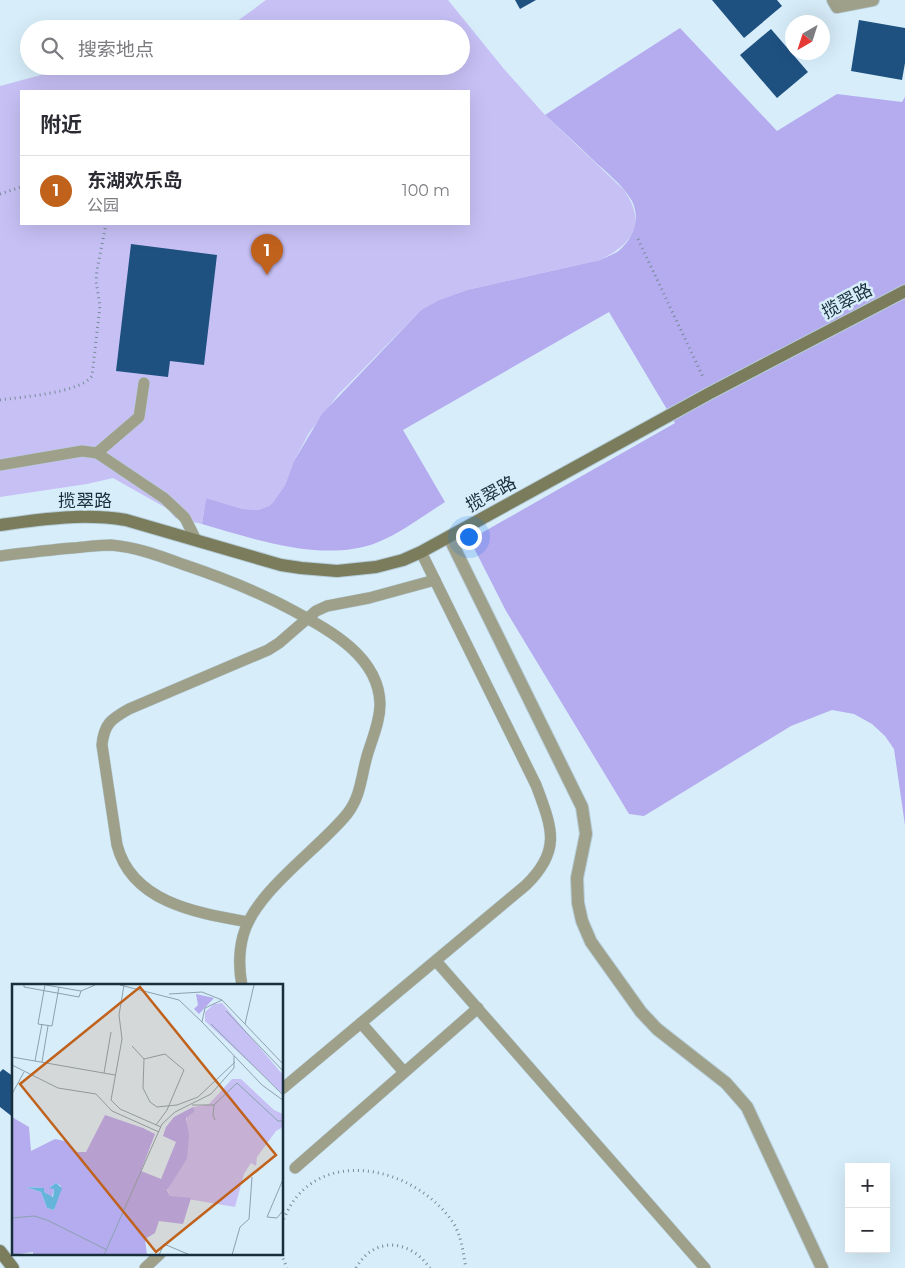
<!DOCTYPE html>
<html lang="zh">
<head>
<meta charset="utf-8">
<style>
  body { margin:0; font-family:Montserrat,"Noto Sans SC",sans-serif; background:#f7f7f7; color:#2b2b33 }
  .controls { position:absolute; right:15px; bottom:15px; display:grid; overflow:hidden; border-radius:0px; box-shadow:0 5px 20px #0002 }
  .controls button { width:45px; height:45px; display:grid; place-items:center; padding:0; border:0; border-bottom:1px solid #e1e1e2; background:#fff; color:#2b2b33; font:25px sans-serif }
  .compass { position:absolute; left:785px; top:15px; width:45px; height:45px; border-radius:50%; background:#fff; box-shadow:0 5px 20px #0002; rotate:219deg }
  .you { position:absolute; left:468px; top:536px; width:18px; height:18px; margin:-12px; border:4px solid #fff; border-radius:50%; background:#1a73e8; box-shadow:0 0 0 8px #1a73e833 }
  .badge { display:grid; place-items:center; width:32px; height:32px; border-radius:50%; background:#c0611c; color:#fff; font-size:16px; font-weight:700 }
  .pin { position:absolute; translate:-50% -41px; filter:drop-shadow(0 1px 2px #0008) }
  .pin::after { content:''; position:absolute; top:26px; width:18px; height:15px; background:inherit; clip-path:polygon(0 0,100% 0,50% 100%) }
  .list { margin:0; padding:0; list-style:none }
  h2 { display:flex; justify-content:space-between; align-items:center; height:65px; margin:0; padding:0 20px; font-size:21px }
  h2 small { font-size:16px; font-weight:400; color:#7c7c81 }
  .list li { display:grid; grid-template-columns:32px 1fr auto; gap:15px; align-items:center; box-sizing:border-box; height:70px; padding:0 20px; border-top:1px solid #e1e1e2 }
  .list b { display:block; font-size:19px; white-space:nowrap }
  .list p { margin:0; font-size:16px; white-space:nowrap; color:#7c7c81 }
  .list em { font-size:16px; font-style:normal; color:#7c7c81 }
  .icon { flex:none; width:28px; height:28px; fill:none; stroke:currentColor; stroke-width:2; stroke-linecap:round; stroke-linejoin:round }
  .map { position:relative; flex:none; width:905px; height:1268px; overflow:hidden }
  .search { position:absolute; background:#fff; box-shadow:0 5px 20px #0002; left:20px; top:20px; width:450px; height:55px; display:flex; align-items:center; gap:12px; box-sizing:border-box; padding:0 18px; border-radius:28px; color:#7c7c81; font-size:19px }
  .panel { position:absolute; background:#fff; box-shadow:0 5px 20px #0002; left:20px; top:90px; width:450px; height:135px; border-radius:0px }
  .map>svg:first-child { display:block }
</style>
</head>
<body>
<div class="map">
<svg width="905" height="1268" viewBox="0 0 905 1268">
  <rect width="100%" height="100%" fill="#d7eefa"/>
  <path fill="#c7c0f5" fill-rule="evenodd" d="M266,0H448L504,69L545,115L624,190C647,223 633,244 600,260L467,290L439,300L421,310L338,395L309,433L294,461L285,485L274,501L269,506L260,510L243,509L206,498L202,524L175,518L168,509L113,478L87,484L0,497V86L75,66H461V29H224L243,17ZM21,91H469V224H21Z"/>
  <path fill="#b5abef" d="M680,28L777,131L837,94L902,102L905,97V825L894,749L885,736L872,724L854,714L832,710L791,726L644,816L629,814L506,611L475,550L471,539L675,423L609,312L403,430L445,502C423,516 401,533 376,543C323,563 254,539 202,524L206,498L243,509L259,510L269,506L274,501L285,485L294,461L322,414L421,310L439,300L467,290L600,260C606,257 612,255 617,252C633,240 641,219 632,201C623,185 606,172 592,159C577,144 561,130 545,115Z"/>
  <g fill="#1e5080">
    <polygon points="515,0 536,0 520,9"/>
    <polygon points="712,0 777,0 782,6 744,38"/>
    <polygon points="859,20 905,28 905,63 902,80 851,71"/>
    <polygon points="771,29 808,72 777,98 740,55"/>
    <polygon points="131,244 217,255 204,365 170,361 168,377 116,371"/>
    <polygon points="3,1069 14,1077 14,1118 0,1107 0,1072"/>
  </g>
  <g fill="none" stroke-linecap="round" stroke-linejoin="round">
    <g stroke="#b5ccd8" stroke-width="12">
      <g id="lane">
        <polyline points="97,453 139,417 144,383"/>
        <polyline points="0,465 82,451 97,453 164,498 179,512 185,518 196,540"/>
        <path d="M0,556C24,553 49,550 73,548C85,547 99,545 111,545C136,547 160,556 182,564C221,577 257,591 292,610C329,630 379,656 380,704C380,722 372,739 367,756C361,777 361,796 347,814C319,849 254,892 243,936C239,951 239,970 242,986"/>
        <path d="M248,922C198,913 132,903 117,845L102,745C104,724 111,719 129,709L268,650L279,643L316,611L327,606L369,598L435,580"/>
        <polyline points="436,961 705,1268"/>
        <polyline points="361,1023 404,1072"/>
        <path d="M282,1089L526,885C562,850 552,828 536,785L421,552"/>
        <polyline points="295,1168 478,1008"/>
        <polyline points="145,1268 160,1254"/>
      </g>
    </g>
    <g stroke="#b5ccd8" stroke-width="14">
      <g id="street">
        <polyline points="833,0 837,7 873,0"/>
        <polyline points="449,537 582,807 586,834 577,878 578,903 582,921 591,942 641,1012 657,1029 726,1083 747,1107 822,1268"/>
      </g>
    </g>
    <g stroke="#b5ccd8" stroke-width="14">
      <g id="secondary">
        <path d="M0,525C43,519 83,513 126,520L281,565L301,568L337,571L376,567L403,560L421,552L710,393L905,291"/>
        <polyline points="0,1251 13,1268"/>
      </g>
    </g>
    <g stroke="#758c98" stroke-width="3" stroke-dasharray="1 4" stroke-linecap="butt">
      <polyline points="0,194 21,187"/>
      <polyline points="638,239 704,379"/>
      <path d="M0,400C21,397 80,393 92,376L100,306L96,281L97,270L106,224"/>
      <path d="M282,1224C310,1142 415,1164 454,1224C462,1238 463,1253 466,1268"/>
      <polyline points="281,1254 287,1268"/>
      <path d="M356,1268C375,1235 410,1240 430,1268"/>
    </g>
    <use href="#lane" stroke="#9ea089" stroke-width="11"/>
    <use href="#street" stroke="#9ea089" stroke-width="12"/>
    <use href="#secondary" stroke="#7a7c5b" stroke-width="12"/>
  </g>
  <g text-anchor="middle" dominant-baseline="central" stroke-width="5" stroke-linejoin="round" paint-order="stroke">
    <g font-size="18" fill="#182f3b" stroke="#d7eefa">
      <text transform="translate(847 301) rotate(-28)">揽翠路</text>
      <text transform="translate(491 494) rotate(-29)">揽翠路</text>
      <text x="85" y="501">揽翠路</text>
    </g>
  </g>
  <g transform="translate(12 984)">
    <rect width="271" height="271" fill="#d7eefa"/>
    <path d="M210,19L271,91V110L193,37V28L202,20ZM220,95H229L262,126L271,130V143L264,147L245,173L244,182L239,179L232,190L223,223L158,212L155,204L175,175V131L183,127L181,123L197,120Z" fill="#c7c0f5"/>
    <path d="M184,10L202,14L187,30L182,25L186,21ZM181,123L183,127L174,134L177,151L175,175L155,206L158,212L179,214L171,240L147,237L143,249L133,255L135,271H21V268L0,271V133L17,143L19,167L43,155L53,157L65,168H74L93,131L131,144L143,150L129,187L149,195L164,158L151,152L154,143L162,133ZM44,199L49,202L42,226L35,224L29,208L14,203L32,204V208L40,213L42,205L38,203Z" fill="#b5abef" fill-rule="evenodd"/>
    <path d="M44,199L50,204L42,226L35,224L29,208L14,203L32,204V208L41,213L42,205L37,204Z" fill="#65b5db"/>
    <path fill="none" stroke="#8ba2ae" stroke-width="1" d="M12,1V3L67,13L69,7M33,1L26,40L40,42L47,3M34,1L69,7L83,1M108,1L167,16L190,38M112,1L107,31L110,55L99,116L108,125L149,143M157,10L190,8L210,16M214,27L272,88M199,40L272,112M233,40L242,1M120,62L132,75L131,104L138,118L145,123L165,121L186,113L223,78M0,73L103,91M132,75L153,70L172,86L155,126L144,141M23,77L30,40M30,78L36,42M0,81L46,104L84,110L100,127L147,148M272,81L210,16L193,24L190,38L250,101L272,117M92,89L99,48M0,110L12,88M180,121H202M203,136L201,131L202,121L225,99L266,137H272M272,193L255,233L265,234L272,225M0,234L22,232L35,236L95,266M92,271L150,140L163,128L199,110L222,84V72M147,271L152,260L178,271M220,271L228,243L237,235L240,193"/>
    <path fill="#c0611c" fill-opacity="0.15" stroke="#c0611c" stroke-width="2.5" d="M128,3L264,171L144,268L8,100Z"/>
    <rect width="271" height="271" fill="none" stroke="#182f3b" stroke-width="2.5"/>
  </g>
</svg>
<div class="controls">
<button>+</button>
<button>−</button>
</div>
<svg class="compass" viewBox="-18 -18 36 36"><path d="M0-13l5 13h-10z" fill="#e53935"/><path d="M0 13l5-13h-10z" fill="#7c7c81"/></svg>
<div class="you"></div>
<div class="pin badge" style="left:267px;top:275px">1</div>
<div class="search"><svg class="icon" aria-label="search" viewBox="0 0 24 24"><circle cx="10" cy="10" r="6"/><path d="M15 15l6 6"/></svg>搜索地点</div>
<section class="panel">
<h2>附近<small></small></h2>
<ul class="list">
<li><span class="badge">1</span><div><b>东湖欢乐岛</b><p>公园</p></div><em>100 m</em></li>
</ul>
</section>
</div>
</body>
</html>
